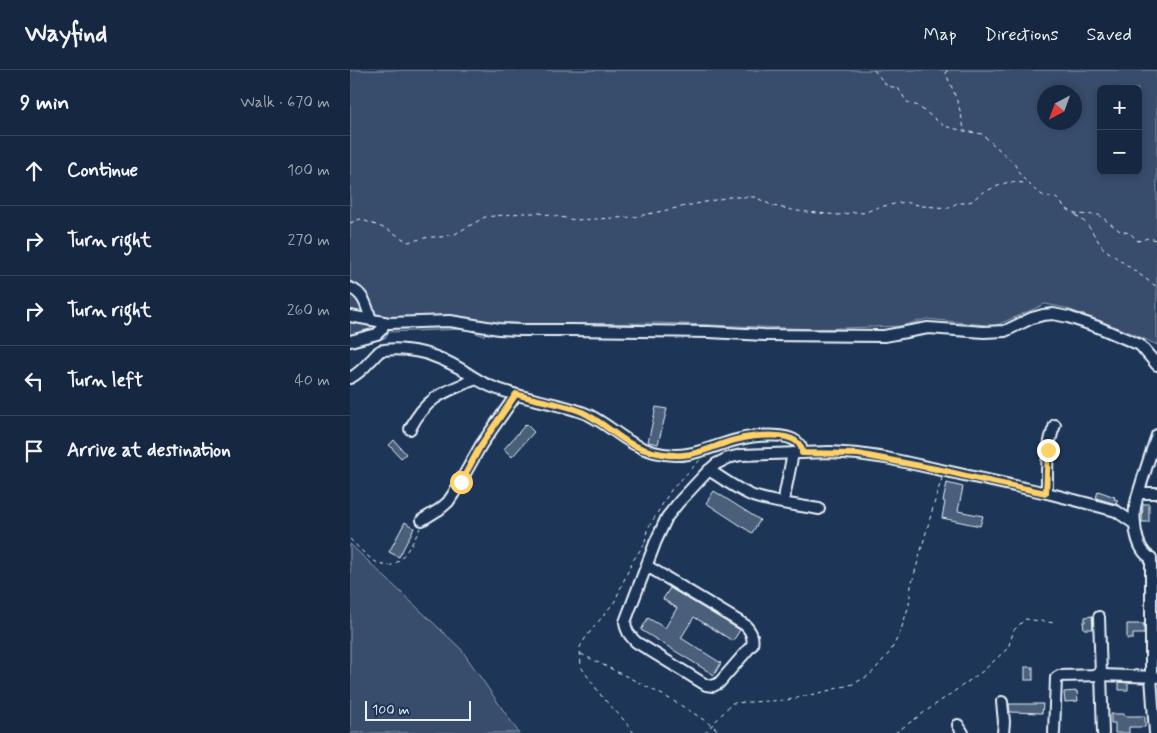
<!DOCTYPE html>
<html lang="en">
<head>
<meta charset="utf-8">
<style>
  body { margin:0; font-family:Mynerve,sans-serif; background:#23344c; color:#f1f3f6 }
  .controls { position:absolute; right:15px; top:15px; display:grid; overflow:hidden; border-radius:8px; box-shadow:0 2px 8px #0003 }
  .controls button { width:45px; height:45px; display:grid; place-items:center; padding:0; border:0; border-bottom:1px solid #35445a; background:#162841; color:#f1f3f6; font:25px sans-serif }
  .compass { position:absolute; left:687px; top:15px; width:45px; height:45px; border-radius:50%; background:#162841; box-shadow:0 2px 8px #0003; rotate:221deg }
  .scale { position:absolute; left:15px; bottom:12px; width:106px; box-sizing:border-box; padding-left:5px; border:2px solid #e8f1f8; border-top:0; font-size:14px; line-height:18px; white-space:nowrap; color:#e8f1f8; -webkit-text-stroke:4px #1d3557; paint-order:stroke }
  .stop { position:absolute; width:15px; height:15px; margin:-11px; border:4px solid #ffd166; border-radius:50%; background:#fff }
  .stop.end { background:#ffd166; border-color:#fff; box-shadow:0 1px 5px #0008 }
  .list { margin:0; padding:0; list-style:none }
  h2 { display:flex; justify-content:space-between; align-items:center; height:65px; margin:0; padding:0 20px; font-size:21px }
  h2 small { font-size:16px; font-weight:400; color:#9ea6b1 }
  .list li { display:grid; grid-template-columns:32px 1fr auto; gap:15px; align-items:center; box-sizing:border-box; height:70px; padding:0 20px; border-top:1px solid #35445a }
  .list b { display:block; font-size:19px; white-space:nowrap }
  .list em { font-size:16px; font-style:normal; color:#9ea6b1 }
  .icon { flex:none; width:28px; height:28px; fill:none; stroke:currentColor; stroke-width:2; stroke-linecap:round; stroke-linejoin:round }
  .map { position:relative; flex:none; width:807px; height:663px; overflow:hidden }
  header { display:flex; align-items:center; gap:30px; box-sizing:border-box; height:70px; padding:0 25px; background:#162841; border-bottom:1px solid #35445a }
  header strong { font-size:24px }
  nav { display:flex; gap:28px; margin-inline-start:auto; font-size:18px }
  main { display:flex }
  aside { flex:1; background:#162841 }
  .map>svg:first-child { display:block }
</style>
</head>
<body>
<header>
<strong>Wayfind</strong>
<nav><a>Map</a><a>Directions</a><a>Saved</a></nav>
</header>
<main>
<aside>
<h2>9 min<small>Walk · 670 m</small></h2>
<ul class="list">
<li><svg class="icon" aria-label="ahead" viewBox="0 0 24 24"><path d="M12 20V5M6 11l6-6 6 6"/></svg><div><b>Continue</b></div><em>100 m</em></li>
<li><svg class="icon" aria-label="right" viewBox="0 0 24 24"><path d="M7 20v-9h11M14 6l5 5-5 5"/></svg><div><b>Turn right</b></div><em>270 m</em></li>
<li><svg class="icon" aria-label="right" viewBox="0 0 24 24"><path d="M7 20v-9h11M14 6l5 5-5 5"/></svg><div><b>Turn right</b></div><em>260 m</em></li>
<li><svg class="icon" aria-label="left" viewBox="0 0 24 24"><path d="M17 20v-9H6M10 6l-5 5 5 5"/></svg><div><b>Turn left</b></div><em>40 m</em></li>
<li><svg class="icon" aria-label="arrive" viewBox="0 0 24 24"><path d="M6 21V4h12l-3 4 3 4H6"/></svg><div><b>Arrive at destination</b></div></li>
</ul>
</aside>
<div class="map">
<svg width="807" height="663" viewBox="0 0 807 663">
  <rect width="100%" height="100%" fill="#1d3557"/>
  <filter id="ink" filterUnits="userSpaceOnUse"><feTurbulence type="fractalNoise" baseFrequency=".02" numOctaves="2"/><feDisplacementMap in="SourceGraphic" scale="10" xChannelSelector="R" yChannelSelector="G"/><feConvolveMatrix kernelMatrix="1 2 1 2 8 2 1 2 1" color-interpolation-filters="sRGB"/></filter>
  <g filter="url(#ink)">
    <g fill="#374d6c" stroke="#909fb2" fill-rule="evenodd">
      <path d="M0,0H807V275L784,264L715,238L695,234L645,256L577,249L551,256L464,259L308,253L138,255L135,262L134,266L116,259L40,262L35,268L0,278ZM751,19H788V101H751ZM694,22H724V52H694Z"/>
      <polygon points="0,474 111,579 169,663 0,663"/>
    </g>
    <g fill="#495e7a" stroke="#e8f1f8">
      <polygon points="306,337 317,339 308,374 298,372"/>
      <polygon points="176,354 184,362 162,387 154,379"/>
      <polygon points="44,370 56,384 51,388 39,375"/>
      <polygon points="597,413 613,417 608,441 633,446 630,456 592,448 595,432 593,431"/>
      <polygon points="364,421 410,450 402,463 356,433"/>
      <polygon points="748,421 765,427 764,429 768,430 766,434 746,428"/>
      <polygon points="793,434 799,434 799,452 792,452"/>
      <polygon points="55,452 64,458 49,487 39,482"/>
      <polygon points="320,518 390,560 383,571 344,547 331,568 371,593 364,605 291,560 298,548 315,558 327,538 313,529"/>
      <polygon points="742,546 743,559 734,559 733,552 735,552 735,547"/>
      <polygon points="777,554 794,554 794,564 783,564 783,569 777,569"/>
      <rect x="675" y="597" width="8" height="13"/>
      <polygon points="769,612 778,613 778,620 769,620"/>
      <polygon points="727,621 728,631 715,632 714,622"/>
      <polygon points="659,634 693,634 692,643 660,642"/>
      <polygon points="761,644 774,644 774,646 795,646 795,657 779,657 779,663 765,663 765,653 761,653"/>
    </g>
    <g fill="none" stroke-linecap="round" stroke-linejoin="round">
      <g stroke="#e8f1f8" stroke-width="14">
        <g id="minor">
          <path d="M0,218C14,223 17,237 21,250"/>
          <polyline points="0,246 39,253 100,251 149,259 172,260 221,260 359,262 414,265 534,266 578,258 634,262 655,261 682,248 693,245 703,244 718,247 748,257 790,275 807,295"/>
          <polyline points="0,271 27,264 32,259 34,252"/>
          <path d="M0,308C8,304 14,298 20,291C23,289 25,285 28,283C29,281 32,280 34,280C48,278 71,281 83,286C92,289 102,294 111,299C120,305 130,312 140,316C159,324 179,328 199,333C212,336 226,339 239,345C263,357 277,375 304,382C315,385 327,386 338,384C355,381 370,374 386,370C401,366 452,358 452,383"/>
          <path d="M60,359C76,327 94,322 126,309"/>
          <path d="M359,400C373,409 388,420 403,426C424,433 447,435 469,439"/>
          <path d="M697,423C697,400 696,376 705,355"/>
          <polyline points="789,423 807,423"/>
          <polyline points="434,433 435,423 443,383"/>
          <polyline points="72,450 90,439 98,432 104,423 131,375 166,325"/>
          <polyline points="801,488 801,607 805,663"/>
          <path d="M801,488C784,479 782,445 787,428C793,407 800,386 807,365"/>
          <path d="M297,496L395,555C401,561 404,567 402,575L369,613L363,616L356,615L286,572C279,565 276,561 275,552L304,476L305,473L317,447L329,432L357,402L366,394L378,388L391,385L480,382L508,384L536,388L697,423L740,434L766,441L785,454"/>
          <polyline points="749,547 753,663"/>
          <polyline points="652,632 654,652 653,663"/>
          <polyline points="608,655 613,663"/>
          <polyline points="704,663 706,608 709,606 752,605 806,607"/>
        </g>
      </g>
      <g stroke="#e8f1f8" stroke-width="1" stroke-dasharray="4 4" stroke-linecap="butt">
        <polyline points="524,0 537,16 548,18 557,32 568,36 594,56 614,61 632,64 664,93 670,105 686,121 694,126 706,128 717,139 725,144 749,145 770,161 780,163 788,171 798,168 807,170"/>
        <path d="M597,0L596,4C604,22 612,41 614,61"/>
        <polyline points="726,145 737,154 753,178 807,217"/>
        <polyline points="0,153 10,149 39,160 58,172 79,167 91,167 105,164 135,147 172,143 190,143 225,150 284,147 379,127 405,127 423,136 447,141 489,145 505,142 513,143 529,137 555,132 573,136 599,138 607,133 615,133 622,131 631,123 658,112 677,113"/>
        <path d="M0,469C9,478 28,500 42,495C48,493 52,487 56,482C62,474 66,467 70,458"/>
        <polyline points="295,472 297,460 321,420 350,390"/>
        <path d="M231,584C279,608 329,630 372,663"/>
        <polyline points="284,663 273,649 253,628 231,597 230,577 236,567 265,531 282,492 295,473"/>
        <polyline points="355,663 382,633 438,630 473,622 503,614 520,605 540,582 550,563 559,535 561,516 586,427 592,408"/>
        <polyline points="545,663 633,601 658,578 664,560 675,549 705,553"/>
      </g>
      <use href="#minor" stroke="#1d3557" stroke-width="10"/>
    </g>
  </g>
  <g fill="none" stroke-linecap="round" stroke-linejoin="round" filter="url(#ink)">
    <path stroke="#ffd166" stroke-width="6" d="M111,412L131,375L166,324C187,331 210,333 230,341C249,349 263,364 281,374C297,382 316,386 333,385C352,384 368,374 385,370C401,366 452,358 452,383L508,384L591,400L633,410L696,423L698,380"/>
  </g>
</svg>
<div class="controls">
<button>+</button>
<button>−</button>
</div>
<svg class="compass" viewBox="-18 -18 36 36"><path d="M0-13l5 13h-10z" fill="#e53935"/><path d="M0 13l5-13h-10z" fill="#9ea6b1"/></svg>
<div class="scale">100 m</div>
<div class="stop" style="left:111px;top:412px"></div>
<div class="stop end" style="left:698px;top:380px"></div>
</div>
</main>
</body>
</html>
